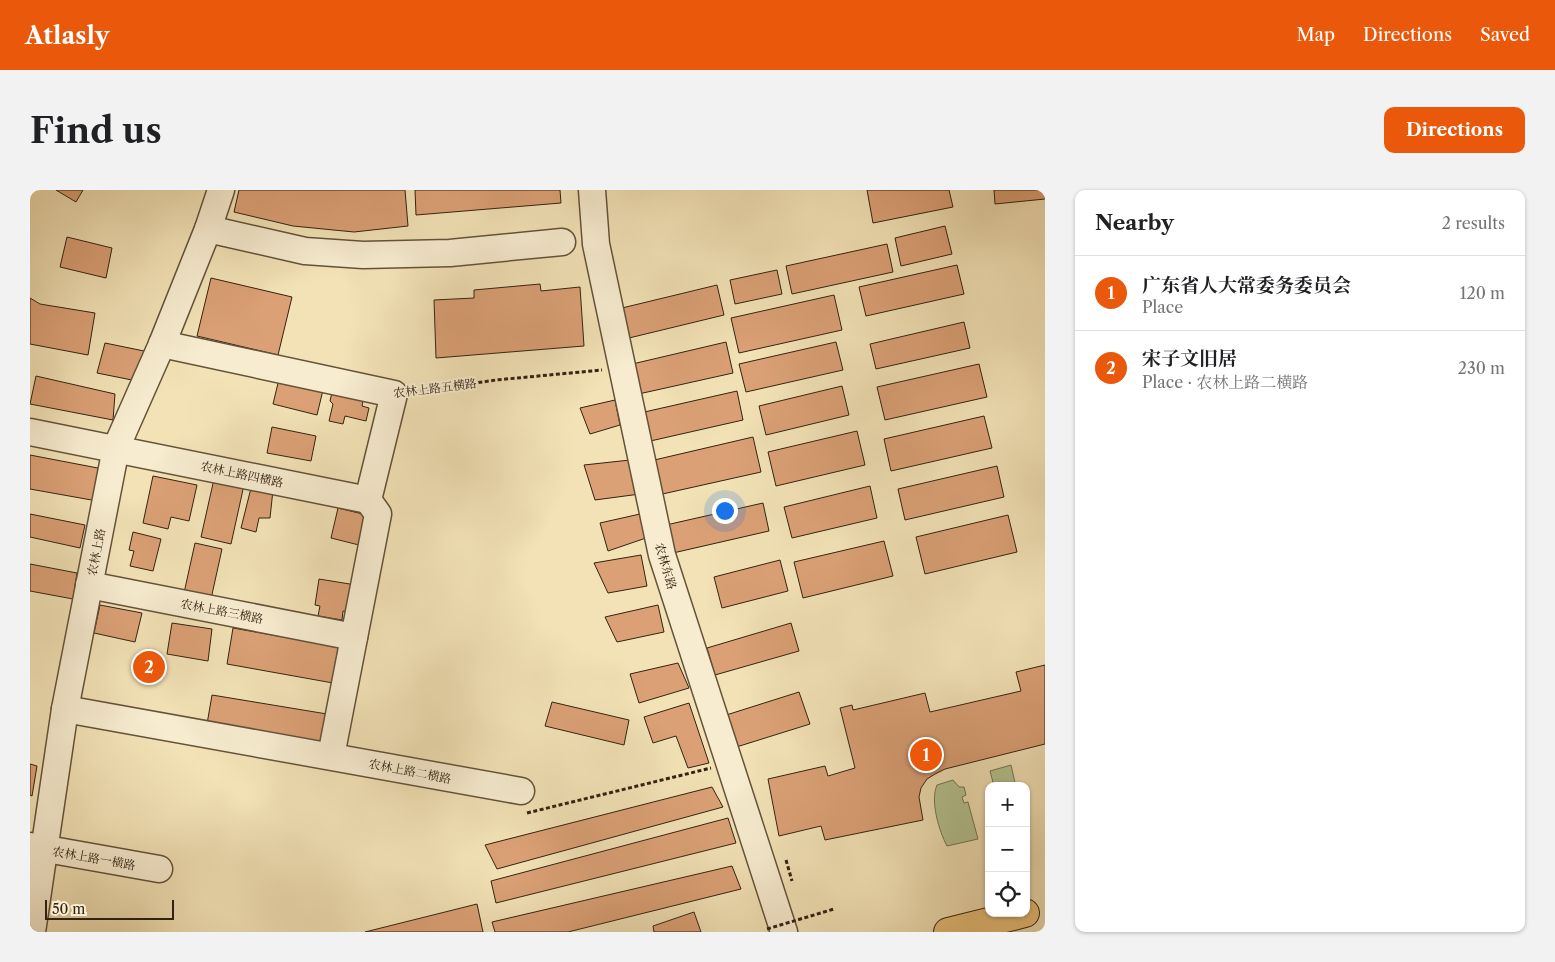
<!DOCTYPE html>
<html lang="en">
<head>
<meta charset="utf-8">
<style>
  body { margin:0; font-family:"Libre Caslon Text","Noto Serif SC",serif; background:#f2f2f2; color:#202124 }
  .controls { position:absolute; right:15px; bottom:15px; display:grid; overflow:hidden; border-radius:10px; box-shadow:0 1px 4px #0004 }
  .controls button { width:45px; height:45px; display:grid; place-items:center; padding:0; border:0; border-bottom:1px solid #e0e0e0; background:#fff; color:#202124; font:25px sans-serif }
  .scale { position:absolute; left:15px; bottom:12px; width:129px; box-sizing:border-box; padding-left:5px; border:2px solid #342211; border-top:0; font-size:14px; line-height:18px; white-space:nowrap; color:#342211; -webkit-text-stroke:4px #f7ecd0; paint-order:stroke }
  .you { position:absolute; left:694px; top:320px; width:18px; height:18px; margin:-12px; border:4px solid #fff; border-radius:50%; background:#1a73e8; box-shadow:0 0 0 8px #1a73e833 }
  .badge { display:grid; place-items:center; width:32px; height:32px; border-radius:50%; background:#ea580c; color:#fff; font-size:16px; font-weight:700 }
  .pin { position:absolute; translate:-50% -50%; border:2px solid #fff; box-shadow:0 1px 5px #0006 }
  .list { margin:0; padding:0; list-style:none }
  h2 { display:flex; justify-content:space-between; align-items:center; height:65px; margin:0; padding:0 20px; font-size:21px }
  h2 small { font-size:16px; font-weight:400; color:#757577 }
  .list li { display:grid; grid-template-columns:32px 1fr auto; gap:15px; align-items:center; box-sizing:border-box; height:75px; padding:0 20px; border-top:1px solid #e0e0e0 }
  .list b { display:block; font-size:19px; white-space:nowrap }
  .list p { margin:0; font-size:16px; white-space:nowrap; color:#757577 }
  .list em { font-size:16px; font-style:normal; color:#757577 }
  .icon { flex:none; width:28px; height:28px; fill:none; stroke:currentColor; stroke-width:2; stroke-linecap:round; stroke-linejoin:round }
  .map { position:relative; flex:none; width:1015px; height:742px; overflow:hidden; border-radius:10px }
  header { display:flex; align-items:center; gap:30px; box-sizing:border-box; height:70px; padding:0 25px; background:#ea580c; color:#fff }
  header strong { font-size:24px }
  nav { display:flex; gap:28px; margin-inline-start:auto; font-size:18px }
  .intro { display:flex; align-items:center; justify-content:space-between; box-sizing:border-box; height:120px; padding:0 30px }
  h1 { margin:0; font-size:35px }
  .button { padding:12px 22px; border-radius:10px; background:#ea580c; color:#fff; font-size:18px; font-weight:700 }
  main { display:flex; gap:30px; padding:0 30px }
  aside { flex:1; background:#fff; border-radius:10px; box-shadow:0 1px 4px #0004 }
  .map>svg:first-child { display:block }
</style>
</head>
<body>
<header>
<strong>Atlasly</strong>
<nav><a>Map</a><a>Directions</a><a>Saved</a></nav>
</header>
<div class="intro"><h1>Find us</h1><a class="button">Directions</a></div>
<main>
<div class="map">
<svg width="1015" height="742" viewBox="0 0 1015 742">
  <rect width="100%" height="100%" fill="#f2e2b6"/>
  <filter id="stains"><feTurbulence type="fractalNoise" baseFrequency=".004" numOctaves="4"/><feColorMatrix values="0 0 0 0 .2 0 0 0 0 .09 0 0 0 0 .02 0 0 0 .5 -.17"/></filter>
  <radialGradient id="worn" r=".72"><stop offset=".6" stop-color="#630" stop-opacity="0"/><stop offset="1" stop-color="#630" stop-opacity=".3"/></radialGradient>
  <g fill="#b5c492" stroke="#747352">
    <polygon points="981,575 985,593 975,596 964,596 960,581"/>
    <path d="M923,590L929,597H934L936,605L932,607L934,613L938,612L948,649L917,656C909,641 900,611 907,595Z"/>
  </g>
  <g fill="#dba076" stroke="#342211">
    <polygon points="26,0 53,0 46,12"/>
    <polygon points="209,0 375,0 378,36 324,42 263,36 204,22"/>
    <polygon points="385,0 530,0 531,13 386,25"/>
    <polygon points="837,0 919,0 923,17 843,33"/>
    <polygon points="964,0 1015,0 1015,9 965,14"/>
    <polygon points="915,36 922,64 871,76 865,48"/>
    <polygon points="37,47 82,58 76,88 30,77"/>
    <polygon points="857,54 863,82 762,104 756,76"/>
    <polygon points="927,75 934,104 836,126 829,97"/>
    <polygon points="747,80 752,104 705,114 700,90"/>
    <polygon points="181,88 262,107 248,165 167,146"/>
    <polygon points="510,94 511,101 550,97 554,156 406,168 404,110 444,108 444,100"/>
    <polygon points="687,95 694,125 599,148 592,118"/>
    <polygon points="804,105 812,140 709,163 701,128"/>
    <polygon points="0,108 10,114 65,123 58,165 0,154"/>
    <polygon points="934,132 940,158 846,179 840,154"/>
    <polygon points="696,152 703,183 604,205 598,175"/>
    <polygon points="806,152 813,180 716,202 709,174"/>
    <polygon points="75,153 114,161 107,191 67,183"/>
    <polygon points="949,174 957,207 855,230 847,197"/>
    <polygon points="6,186 85,204 83,230 0,214"/>
    <polygon points="249,189 293,200 287,225 243,214"/>
    <polygon points="812,196 819,225 736,245 729,216"/>
    <polygon points="303,198 334,206 332,216 339,218 336,231 315,226 313,234 299,231 303,214 300,211"/>
    <polygon points="707,201 713,230 616,252 610,223"/>
    <polygon points="585,210 590,235 560,244 550,218"/>
    <polygon points="954,226 962,258 861,281 854,249"/>
    <polygon points="242,237 286,246 281,271 237,263"/>
    <polygon points="827,241 835,275 746,296 738,262"/>
    <polygon points="723,247 731,282 628,305 620,271"/>
    <polygon points="0,265 73,279 67,311 0,299"/>
    <polygon points="600,270 610,304 565,310 554,275"/>
    <polygon points="967,276 974,307 875,330 868,299"/>
    <polygon points="123,286 167,295 159,331 141,327 138,339 113,333"/>
    <polygon points="184,289 214,295 201,354 171,347"/>
    <polygon points="840,296 847,328 762,348 754,317"/>
    <polygon points="221,298 243,300 240,328 229,328 226,342 211,338"/>
    <polygon points="733,313 739,341 643,363 636,335"/>
    <polygon points="308,318 341,326 333,356 301,348"/>
    <polygon points="0,324 55,335 50,358 0,347"/>
    <polygon points="610,324 616,348 578,361 570,333"/>
    <polygon points="978,325 987,362 895,384 886,347"/>
    <polygon points="103,342 131,349 123,381 100,376 104,361 99,360"/>
    <polygon points="854,351 863,386 773,408 764,372"/>
    <polygon points="165,353 192,359 181,409 154,403"/>
    <polygon points="611,365 617,396 578,403 564,373"/>
    <polygon points="750,370 758,401 692,418 684,387"/>
    <polygon points="0,374 47,383 43,409 0,401"/>
    <polygon points="289,389 326,395 322,422 313,421 312,430 288,426 290,416 285,415"/>
    <polygon points="70,415 112,423 105,452 64,443"/>
    <polygon points="628,415 634,442 587,452 575,427"/>
    <polygon points="142,433 182,439 178,471 137,464"/>
    <polygon points="761,433 769,461 685,485 677,458"/>
    <polygon points="203,438 310,457 303,493 197,474"/>
    <polygon points="648,473 659,498 609,513 600,484"/>
    <polygon points="1015,475 1015,554 915,579 905,584 897,589 891,598 889,607 893,630 795,650 791,636 749,646 738,589 795,576 798,586 825,578 810,518 822,515 823,520 895,503 900,522 991,501 986,482"/>
    <polygon points="769,502 780,534 700,559 690,527"/>
    <polygon points="182,505 297,524 292,554 177,534"/>
    <polygon points="522,512 599,530 594,555 515,536"/>
    <polygon points="659,513 679,573 658,578 646,546 623,553 614,527"/>
    <polygon points="0,574 7,576 2,606 0,605"/>
    <polygon points="682,597 693,617 467,679 455,655"/>
    <polygon points="698,628 706,653 466,713 461,691"/>
    <polygon points="702,676 711,699 538,742 465,742 462,732"/>
    <polygon points="447,714 453,742 335,742"/>
    <polygon points="664,722 671,742 624,742 623,736"/>
  </g>
  <g fill="none" stroke-linecap="round" stroke-linejoin="round">
    <g stroke="#64523a" stroke-width="29">
      <g id="minor">
        <polyline points="562,0 566,54 632,365 754,742"/>
        <polyline points="178,39 275,61 333,65 420,63 532,52"/>
        <polyline points="132,154 364,204 338,310 348,324 301,566"/>
        <polyline points="0,242 338,310"/>
        <polyline points="59,395 324,447"/>
        <polyline points="35,519 491,601"/>
        <polyline points="0,656 129,679"/>
        <polyline points="2,742 35,519 86,258 132,154 178,39 191,0"/>
      </g>
    </g>
    <g stroke="#342211" stroke-width="30">
      <polyline id="major" points="918,742 995,723"/>
    </g>
    <g stroke="#342211" stroke-width="3" stroke-dasharray="4 2.5" stroke-linecap="butt">
      <polyline points="384,202 466,190 572,180"/>
      <polyline points="497,623 681,578"/>
      <polyline points="756,670 762,691"/>
    </g>
    <use href="#minor" stroke="#f7ecd0" stroke-width="26"/>
    <use href="#major" stroke="#e9c17b" stroke-width="28"/>
    <polyline stroke="#342211" stroke-width="3" stroke-dasharray="4 2.5" stroke-linecap="butt" points="737,739 804,719"/>
  </g>
  <g text-anchor="middle" dominant-baseline="central" stroke-width="4" stroke-linejoin="round" paint-order="stroke">
    <g font-size="12" fill="#342211" stroke="#f7ecd0">
      <text transform="translate(405 198) rotate(-7)">农林上路五横路</text>
      <text transform="translate(212 284) rotate(12)">农林上路四横路</text>
      <text transform="translate(66 362) rotate(-79)">农林上路</text>
      <text transform="translate(636 376) rotate(74)">农林东路</text>
      <text transform="translate(192 421) rotate(11)">农林上路三横路</text>
      <text transform="translate(380 581) rotate(11)">农林上路二横路</text>
      <text transform="translate(64 668) rotate(10)">农林上路一横路</text>
    </g>
  </g>
  <rect width="100%" height="100%" filter="url(#stains)"/>
  <rect width="100%" height="100%" fill="url(#worn)"/>
</svg>
<div class="controls">
<button>+</button>
<button>−</button>
<button><svg class="icon" aria-label="locate" viewBox="0 0 24 24"><circle cx="12" cy="12" r="6"/><path d="M12 2v4M12 18v4M2 12h4M18 12h4"/></svg></button>
</div>
<div class="scale">50 m</div>
<div class="you"></div>
<div class="pin badge" style="left:896px;top:565px">1</div>
<div class="pin badge" style="left:119px;top:477px">2</div>
</div>
<aside>
<h2>Nearby<small>2 results</small></h2>
<ul class="list">
<li><span class="badge">1</span><div><b>广东省人大常委务委员会</b><p>Place</p></div><em>120 m</em></li>
<li><span class="badge">2</span><div><b>宋子文旧居</b><p>Place · 农林上路二横路</p></div><em>230 m</em></li>
</ul>
</aside>
</main>
</body>
</html>
